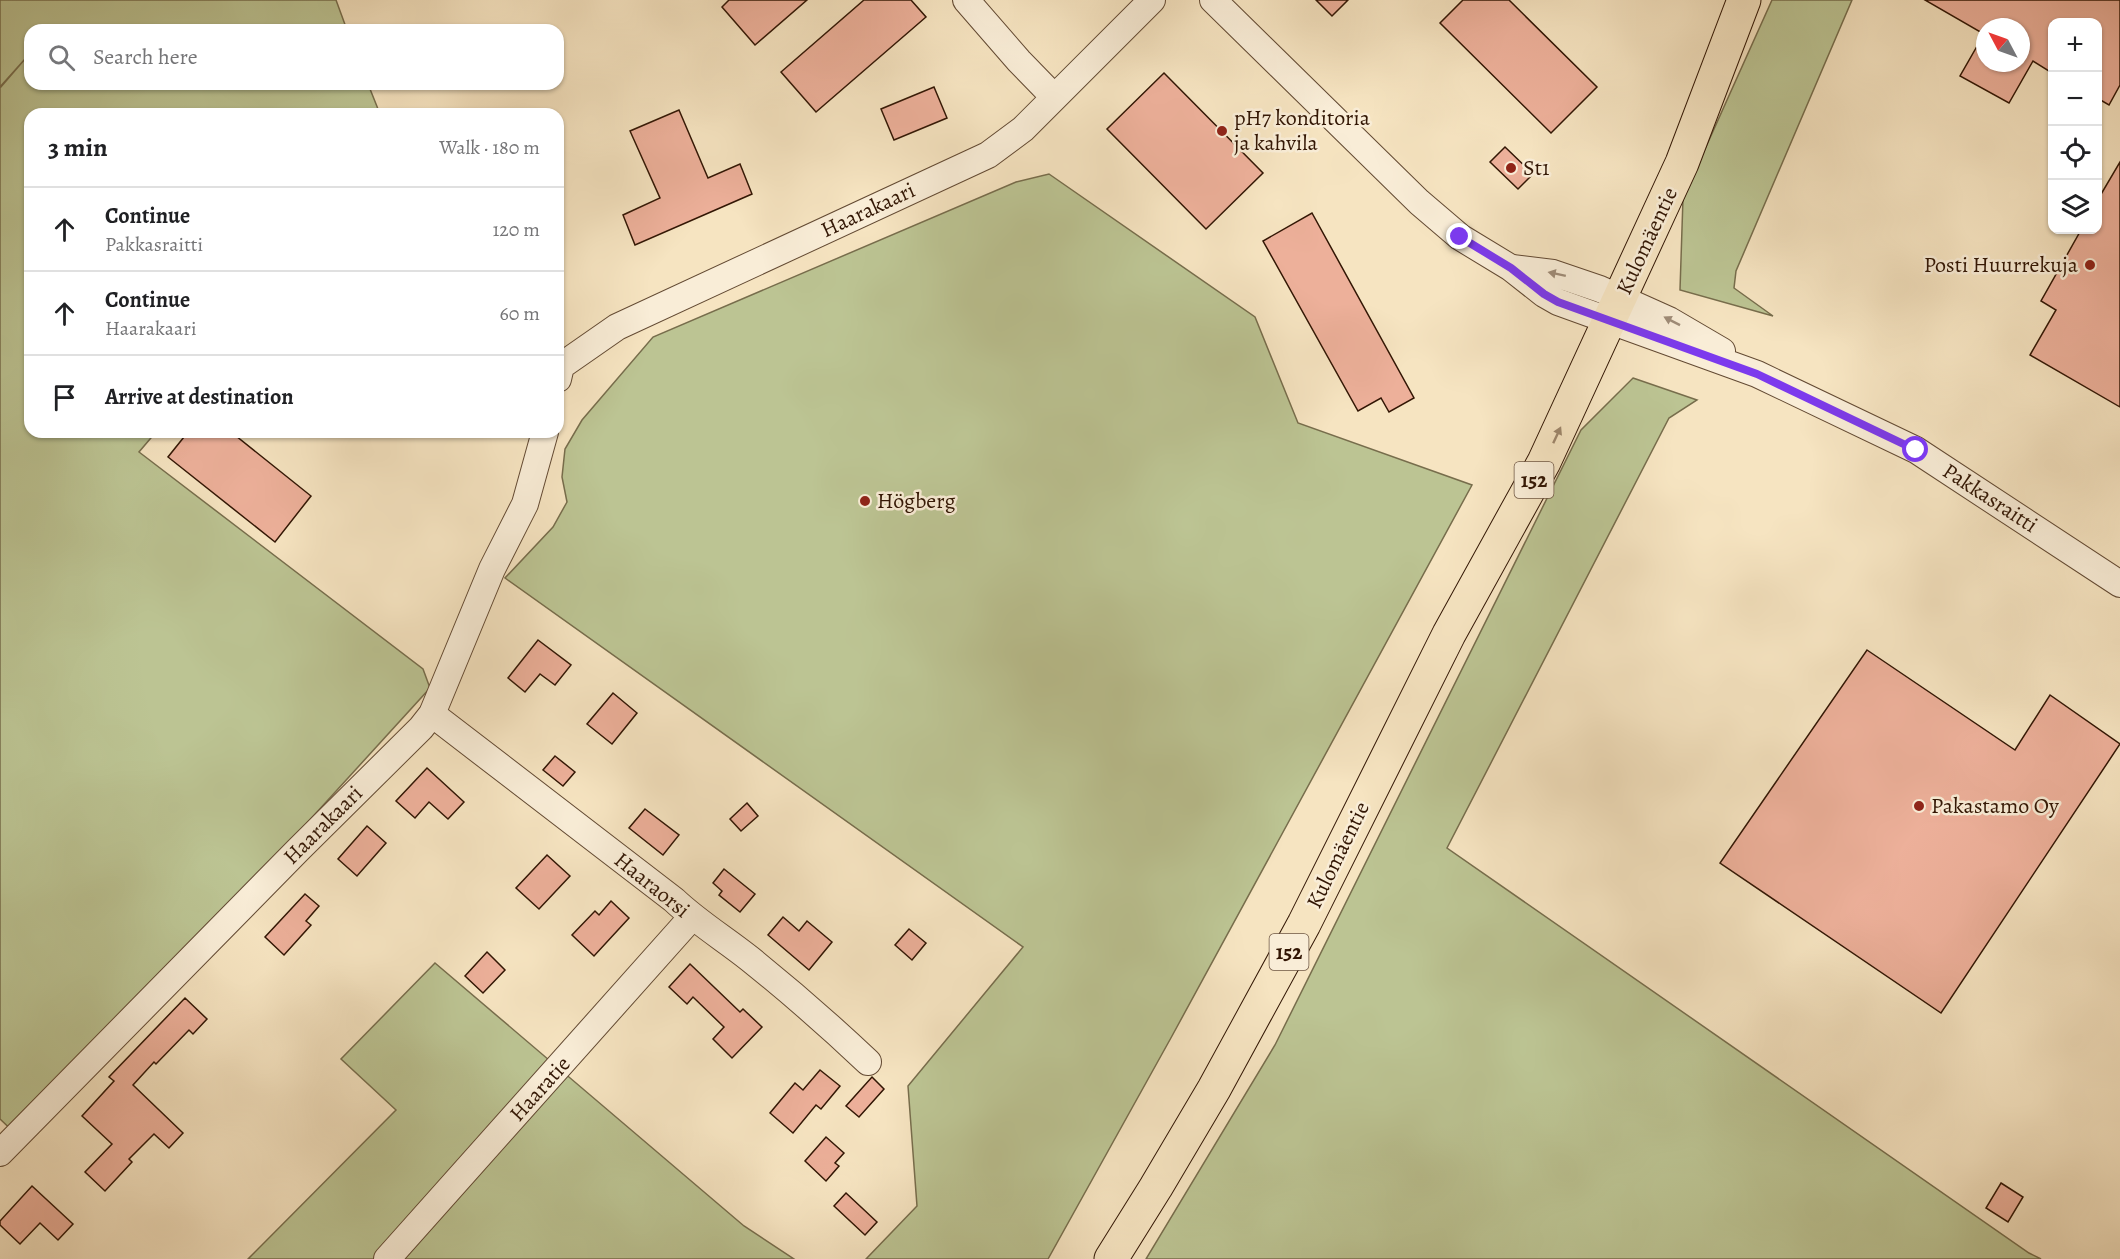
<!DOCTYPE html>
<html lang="en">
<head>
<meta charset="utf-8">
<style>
  body { margin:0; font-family:Alegreya,serif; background:#f6f6f6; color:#202124 }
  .controls { position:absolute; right:18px; top:18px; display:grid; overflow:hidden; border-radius:12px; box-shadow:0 2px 4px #0004 }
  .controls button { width:54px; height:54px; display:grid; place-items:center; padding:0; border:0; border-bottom:2px solid #e0e0e0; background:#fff; color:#202124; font:30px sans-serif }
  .compass { position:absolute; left:1976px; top:18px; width:54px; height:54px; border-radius:50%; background:#fff; box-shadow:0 2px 4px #0004; rotate:311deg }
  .stop { position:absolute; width:18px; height:18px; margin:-14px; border:4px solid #7c3aed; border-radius:50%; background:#fff }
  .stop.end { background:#7c3aed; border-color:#fff; box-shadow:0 2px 6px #0008 }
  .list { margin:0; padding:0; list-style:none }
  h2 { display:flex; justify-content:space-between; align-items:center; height:78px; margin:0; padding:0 24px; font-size:26px }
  h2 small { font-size:20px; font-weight:400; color:#757577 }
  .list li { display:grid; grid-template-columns:39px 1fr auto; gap:18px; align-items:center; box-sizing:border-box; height:84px; padding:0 24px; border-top:2px solid #e0e0e0 }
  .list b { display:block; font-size:22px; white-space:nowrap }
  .list p { margin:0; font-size:20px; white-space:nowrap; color:#757577 }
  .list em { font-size:20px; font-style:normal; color:#757577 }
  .icon { flex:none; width:33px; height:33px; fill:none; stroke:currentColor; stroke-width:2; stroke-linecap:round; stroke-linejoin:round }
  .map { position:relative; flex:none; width:2120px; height:1259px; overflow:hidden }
  .search { position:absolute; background:#fff; box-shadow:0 2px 4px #0004; left:24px; top:24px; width:540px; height:66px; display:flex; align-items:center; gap:15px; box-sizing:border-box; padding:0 21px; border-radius:18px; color:#757577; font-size:22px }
  .panel { position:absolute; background:#fff; box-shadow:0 2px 4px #0004; left:24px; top:108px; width:540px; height:330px; border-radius:18px }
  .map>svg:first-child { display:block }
</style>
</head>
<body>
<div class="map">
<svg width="2120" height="1259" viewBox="0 0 2120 1259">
  <rect width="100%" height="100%" fill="#f6e4c1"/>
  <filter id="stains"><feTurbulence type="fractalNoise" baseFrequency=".00333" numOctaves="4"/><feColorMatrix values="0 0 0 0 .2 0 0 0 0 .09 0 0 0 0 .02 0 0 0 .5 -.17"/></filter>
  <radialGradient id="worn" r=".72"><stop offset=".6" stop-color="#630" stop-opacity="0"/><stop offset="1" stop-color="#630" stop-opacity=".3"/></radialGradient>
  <g fill="#bcc493" stroke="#776d4c" stroke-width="1.5">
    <polygon points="0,0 336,0 347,30 30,30 30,84 368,84 380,114 30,114 30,432 156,432 139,452 423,669 430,688 20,1138 0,1119 0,88 25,59 0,87"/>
    <polygon points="1772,0 1852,0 1736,271 1734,288 1773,316 1680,290 1683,198"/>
    <polygon points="1049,174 1255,317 1298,423 1472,485 1172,1036 1048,1259 866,1259 917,1206 908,1086 1023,947 505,578 553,527 567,502 562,477 565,449 582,420 653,337 1016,182"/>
    <polygon points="1633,378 1697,400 1669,418 1447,848 2029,1253 2041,1259 1146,1259 1275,1045 1581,430"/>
    <polygon points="435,963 744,1226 794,1259 248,1259 396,1110 341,1059"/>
  </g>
  <g fill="#edb09a" stroke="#321604" stroke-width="1.5" fill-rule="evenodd">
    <polygon points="729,0 807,0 755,45 722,7"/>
    <polygon points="864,0 911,0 926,17 816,112 781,72"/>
    <polygon points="1316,0 1348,0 1332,16"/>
    <polygon points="1463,0 1509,0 1597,87 1551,133 1440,23"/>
    <path d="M1925,0H2120V85L2109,105L2097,98V22H2052V73L2033,61L2009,103L1960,76L1984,34ZM1985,27H2021V63H1985Z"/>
    <polygon points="1164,73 1263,173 1206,229 1107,129"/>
    <polygon points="934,87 947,118 894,140 881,109"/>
    <polygon points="679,110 708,178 740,164 752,194 635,245 623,215 660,198 630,131"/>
    <polygon points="1505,147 1533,174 1518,189 1490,162"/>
    <polygon points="2120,162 2120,407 2030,355 2056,310 2041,301 2081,230 2097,230 2097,201"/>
    <polygon points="1312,213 1414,398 1389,412 1381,398 1358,411 1263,241"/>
    <polygon points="188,432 231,432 311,496 275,542 168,457"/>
    <polygon points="538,640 571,665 555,685 540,674 525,692 508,678"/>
    <polygon points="1867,650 2015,750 2050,695 2120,744 1941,1013 1720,863"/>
    <polygon points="613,693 637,713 612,744 587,724"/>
    <polygon points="555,756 575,772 563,786 543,770"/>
    <polygon points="427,768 464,802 448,819 429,802 415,818 396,801"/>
    <polygon points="747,803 758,816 741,831 730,819"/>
    <polygon points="645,809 679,835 663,855 629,828"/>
    <polygon points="367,826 386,843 357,876 338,859"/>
    <polygon points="547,855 570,876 539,909 516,888"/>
    <polygon points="724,869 755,894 740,912 719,895 722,891 713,883"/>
    <polygon points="305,894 319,906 306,921 311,925 284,955 265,937"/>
    <polygon points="611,901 629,918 594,956 572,935 595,911 599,915"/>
    <polygon points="783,917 799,931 807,921 832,942 809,970 768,935"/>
    <polygon points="909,929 926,943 912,960 895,945"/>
    <polygon points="487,952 505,970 483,993 465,976"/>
    <polygon points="690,964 740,1012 743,1009 762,1027 732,1058 713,1039 724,1027 693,997 687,1004 669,987"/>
    <polygon points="185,998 207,1019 193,1034 189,1030 156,1064 154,1062 133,1085 183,1133 169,1148 154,1134 129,1159 132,1162 105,1191 85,1172 112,1144 82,1116 114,1081 109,1077"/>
    <polygon points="820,1070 840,1086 821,1109 816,1105 793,1133 770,1113 795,1083 803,1090"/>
    <polygon points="872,1077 884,1089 859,1117 846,1106"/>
    <polygon points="826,1137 844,1153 835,1163 839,1166 826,1181 805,1161"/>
    <polygon points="2001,1183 2023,1197 2008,1222 1986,1208"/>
    <polygon points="32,1186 73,1224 58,1240 40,1223 20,1244 0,1225 0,1221"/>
    <polygon points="846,1193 877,1222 865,1235 834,1206"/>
  </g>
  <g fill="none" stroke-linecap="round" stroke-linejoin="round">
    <g stroke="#634a33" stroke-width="28">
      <g id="minor">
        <polyline points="966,0 1019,61 1054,97"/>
        <polyline points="1213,0 1419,202 1460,237 1511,268 1544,294 1558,302 1757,374 1916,450 2120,584"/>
        <polyline points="1512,268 1553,273 1600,289 1669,320 1722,351"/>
        <polyline points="558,379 561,366 617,327 988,155 1023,129 1152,0"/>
        <path d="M432,714L674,900C697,922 725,939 750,959C791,992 830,1026 868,1062"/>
        <polyline points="0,1153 298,850 421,728 432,714 492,569 525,504 545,432"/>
        <polyline points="387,1259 692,917"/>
      </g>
    </g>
    <g stroke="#321604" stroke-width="35">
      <polyline id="major" points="1111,1259 1156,1187 1214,1089 1304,924 1449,634 1544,462 1682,163 1744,0"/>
    </g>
    <use href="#minor" stroke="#f9edd7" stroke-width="26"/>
    <use href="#major" stroke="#f6e4c1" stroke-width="33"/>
  </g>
  <defs><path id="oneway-solid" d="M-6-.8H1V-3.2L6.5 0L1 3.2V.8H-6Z" transform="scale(1.5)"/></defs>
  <g fill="#9f8c78">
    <use href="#oneway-solid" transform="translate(1557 274) rotate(-168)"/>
    <use href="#oneway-solid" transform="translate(1672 321) rotate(-153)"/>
  </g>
  <use fill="#9e876c" href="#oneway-solid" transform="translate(1557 435) rotate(-65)"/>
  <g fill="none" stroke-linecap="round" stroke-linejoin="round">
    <polyline stroke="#7c3aed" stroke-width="8" points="1460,237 1511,268 1544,294 1558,302 1757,374 1916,450"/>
  </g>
  <g fill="#8f2418" stroke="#f9edd7" stroke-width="2">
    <circle cx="1222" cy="131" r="6"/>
    <circle cx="1511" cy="168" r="6"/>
    <circle cx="2090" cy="265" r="6"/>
    <circle cx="865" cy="501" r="6"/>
    <circle cx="1919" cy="806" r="6"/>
  </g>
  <g text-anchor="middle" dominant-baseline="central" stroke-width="5" stroke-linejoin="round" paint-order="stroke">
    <g fill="#f9edd7" stroke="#6e5643" stroke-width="1.5">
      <rect x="1514.5" y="462" width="39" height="36" rx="4.5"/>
      <rect x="1269.5" y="934" width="39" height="36" rx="4.5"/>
    </g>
    <g font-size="21" font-weight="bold" fill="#321604">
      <text x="1534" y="480">152</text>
      <text x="1289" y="952">152</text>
    </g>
    <g font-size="22" fill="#321604" stroke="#f9edd7" text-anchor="start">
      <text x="1234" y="118">pH7 konditoria<tspan x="1234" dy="25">ja kahvila</tspan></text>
      <text x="1523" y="168">St1</text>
      <text x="2078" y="265" text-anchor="end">Posti Huurrekuja</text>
      <text x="877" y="501">Högberg</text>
      <text x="1931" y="806">Pakastamo Oy</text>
    </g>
    <g font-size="22" fill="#321604" stroke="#f9edd7">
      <text transform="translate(868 210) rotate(-25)">Haarakaari</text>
      <text transform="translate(1647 241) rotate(-65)">Kulomäentie</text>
      <text transform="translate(1990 498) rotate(33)">Pakkasraitti</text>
      <text transform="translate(323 825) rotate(-45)">Haarakaari</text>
      <text transform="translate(1338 855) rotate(-64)">Kulomäentie</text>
      <text transform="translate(652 885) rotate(39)">Haaraorsi</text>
      <text transform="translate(540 1089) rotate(-48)">Haaratie</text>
    </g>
  </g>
  <rect width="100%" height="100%" filter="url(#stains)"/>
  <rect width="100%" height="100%" fill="url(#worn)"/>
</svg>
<div class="controls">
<button>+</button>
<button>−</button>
<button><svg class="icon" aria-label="locate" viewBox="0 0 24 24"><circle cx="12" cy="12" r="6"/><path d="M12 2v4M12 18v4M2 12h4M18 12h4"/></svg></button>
<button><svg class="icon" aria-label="layers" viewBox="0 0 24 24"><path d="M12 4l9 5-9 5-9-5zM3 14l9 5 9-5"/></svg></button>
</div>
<svg class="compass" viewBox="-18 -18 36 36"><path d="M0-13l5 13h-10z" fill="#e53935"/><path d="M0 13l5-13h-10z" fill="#757577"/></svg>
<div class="stop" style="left:1916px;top:450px"></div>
<div class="stop end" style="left:1460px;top:237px"></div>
<div class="search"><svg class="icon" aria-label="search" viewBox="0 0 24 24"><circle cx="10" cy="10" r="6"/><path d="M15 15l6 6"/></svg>Search here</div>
<section class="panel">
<h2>3 min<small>Walk · 180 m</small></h2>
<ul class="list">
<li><svg class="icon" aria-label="ahead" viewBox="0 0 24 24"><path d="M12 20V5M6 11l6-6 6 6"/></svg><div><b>Continue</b><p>Pakkasraitti</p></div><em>120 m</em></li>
<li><svg class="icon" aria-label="ahead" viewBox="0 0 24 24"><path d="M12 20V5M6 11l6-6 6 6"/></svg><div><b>Continue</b><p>Haarakaari</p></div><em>60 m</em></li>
<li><svg class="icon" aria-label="arrive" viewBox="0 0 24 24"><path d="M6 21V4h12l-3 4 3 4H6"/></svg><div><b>Arrive at destination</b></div></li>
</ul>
</section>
</div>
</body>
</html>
